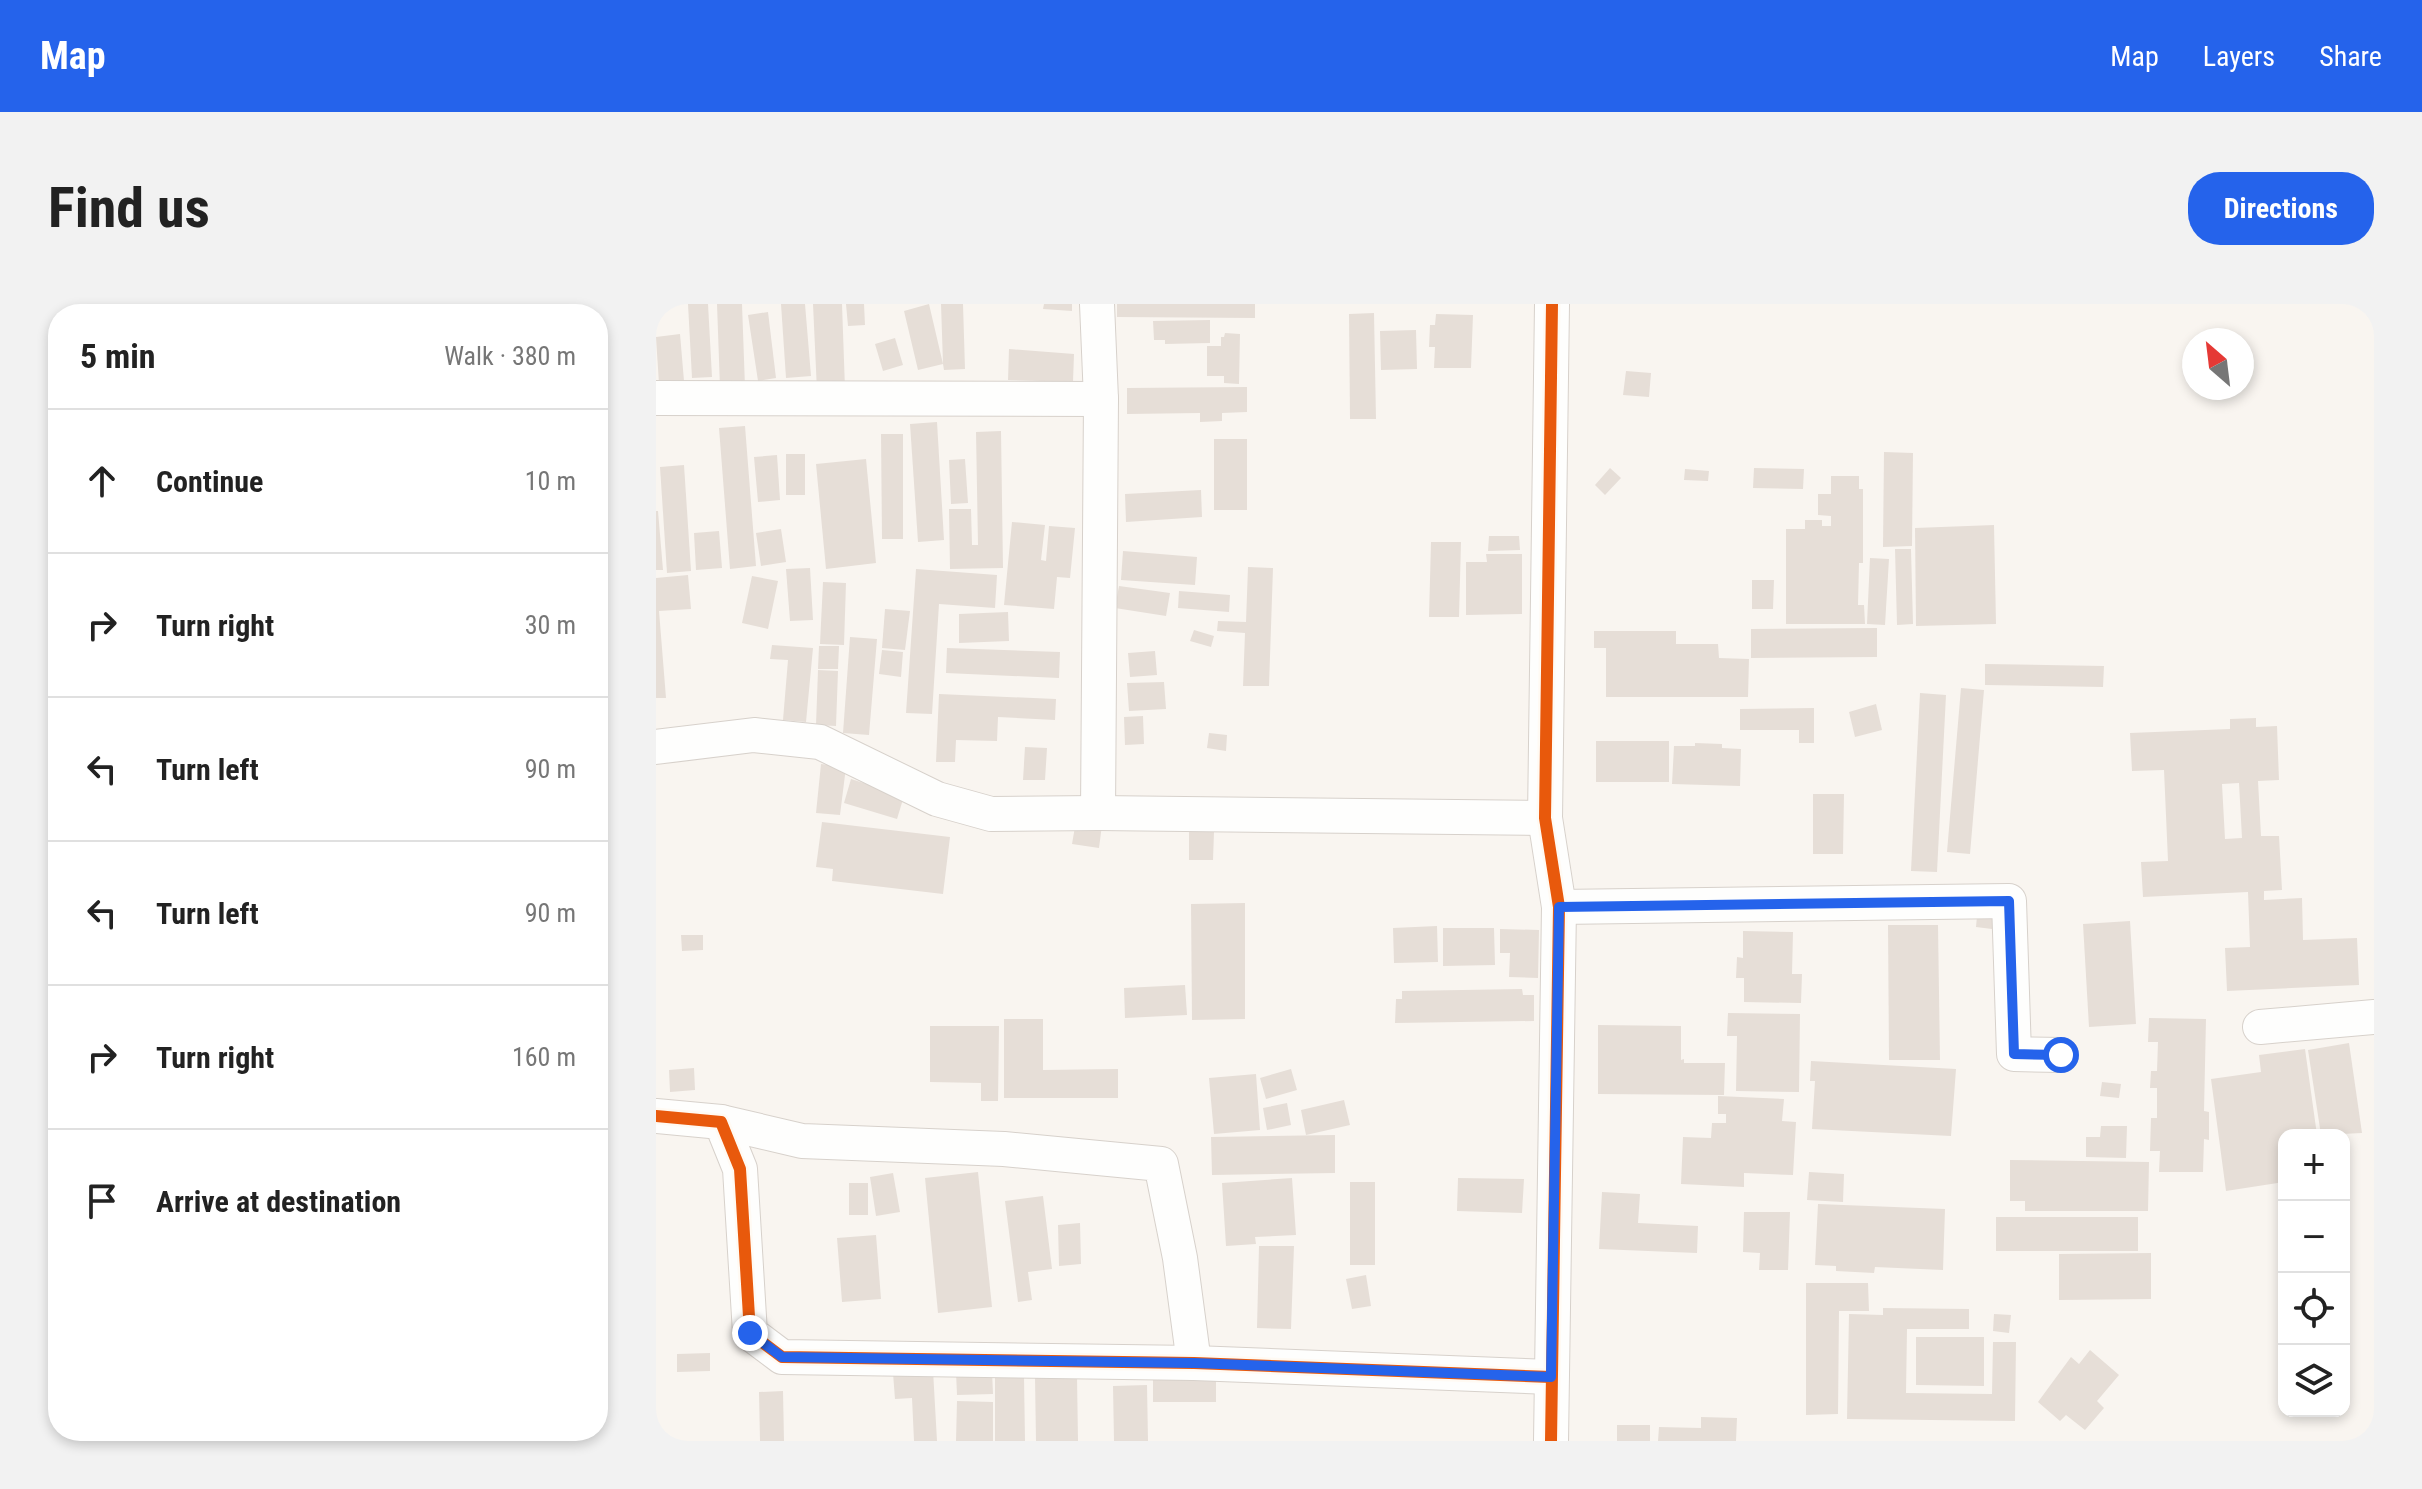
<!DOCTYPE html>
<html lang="en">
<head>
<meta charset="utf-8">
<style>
  body { margin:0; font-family:"Roboto Condensed",sans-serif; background:#f2f2f2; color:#222 }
  .controls { position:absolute; right:24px; bottom:24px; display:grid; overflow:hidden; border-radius:16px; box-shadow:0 4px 12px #0003 }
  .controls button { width:72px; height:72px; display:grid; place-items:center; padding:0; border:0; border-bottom:2px solid #e0e0e0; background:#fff; color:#222; font:40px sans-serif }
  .compass { position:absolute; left:1526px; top:24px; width:72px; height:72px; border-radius:50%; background:#fff; box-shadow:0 4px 12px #0003; rotate:332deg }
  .stop { position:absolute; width:24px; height:24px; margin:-18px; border:6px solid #2563eb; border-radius:50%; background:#fff }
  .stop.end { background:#2563eb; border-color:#fff; box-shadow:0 2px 8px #0008 }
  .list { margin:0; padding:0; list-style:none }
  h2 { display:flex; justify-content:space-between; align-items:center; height:104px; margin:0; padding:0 32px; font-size:34px }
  h2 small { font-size:26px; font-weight:400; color:#767676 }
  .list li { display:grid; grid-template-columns:52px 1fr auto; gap:24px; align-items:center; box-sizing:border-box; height:144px; padding:0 32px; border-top:2px solid #e0e0e0 }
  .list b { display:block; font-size:30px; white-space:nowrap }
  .list em { font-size:26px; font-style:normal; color:#767676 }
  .icon { flex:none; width:44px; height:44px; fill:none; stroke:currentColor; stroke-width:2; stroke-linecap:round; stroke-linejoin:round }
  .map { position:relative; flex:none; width:1718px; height:1137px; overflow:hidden; border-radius:32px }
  header { display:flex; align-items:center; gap:48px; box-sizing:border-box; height:112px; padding:0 40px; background:#2563eb; color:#fff }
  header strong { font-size:38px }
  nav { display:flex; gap:44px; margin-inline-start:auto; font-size:28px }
  .intro { display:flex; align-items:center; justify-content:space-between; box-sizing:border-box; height:192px; padding:0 48px }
  h1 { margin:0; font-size:56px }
  .button { padding:20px 36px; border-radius:32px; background:#2563eb; color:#fff; font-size:28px; font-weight:700 }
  main { display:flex; gap:48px; padding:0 48px }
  aside { flex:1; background:#fff; border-radius:32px; box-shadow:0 4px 12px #0003 }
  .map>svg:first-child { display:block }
</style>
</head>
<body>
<header>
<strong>Map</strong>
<nav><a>Map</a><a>Layers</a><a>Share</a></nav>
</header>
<div class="intro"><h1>Find us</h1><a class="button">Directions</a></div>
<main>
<aside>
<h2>5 min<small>Walk · 380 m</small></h2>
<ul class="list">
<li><svg class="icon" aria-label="ahead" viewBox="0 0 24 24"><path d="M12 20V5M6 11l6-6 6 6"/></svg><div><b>Continue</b></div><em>10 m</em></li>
<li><svg class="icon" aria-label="right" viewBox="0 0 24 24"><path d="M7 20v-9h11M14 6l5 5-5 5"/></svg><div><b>Turn right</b></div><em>30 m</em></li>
<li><svg class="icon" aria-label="left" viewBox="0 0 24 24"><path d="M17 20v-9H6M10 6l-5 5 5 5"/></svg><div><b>Turn left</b></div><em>90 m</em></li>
<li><svg class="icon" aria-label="left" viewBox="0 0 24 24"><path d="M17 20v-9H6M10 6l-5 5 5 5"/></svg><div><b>Turn left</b></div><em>90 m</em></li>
<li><svg class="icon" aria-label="right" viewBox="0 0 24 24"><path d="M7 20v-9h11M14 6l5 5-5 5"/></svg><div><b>Turn right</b></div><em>160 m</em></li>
<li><svg class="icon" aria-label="arrive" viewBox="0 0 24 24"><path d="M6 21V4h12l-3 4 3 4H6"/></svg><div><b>Arrive at destination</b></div></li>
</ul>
</aside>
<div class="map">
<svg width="1718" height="1137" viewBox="0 0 1718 1137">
  <rect width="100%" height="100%" fill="#f9f5f0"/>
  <g fill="#e6ded7" fill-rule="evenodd">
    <polygon points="32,0 52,0 56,73 36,74"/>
    <polygon points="61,0 86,0 89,83 64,84"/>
    <polygon points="125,0 149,0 155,72 130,74"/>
    <polygon points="157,0 186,0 189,85 161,87"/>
    <polygon points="190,0 208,0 209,21 192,22"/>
    <polygon points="273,0 287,60 285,0 307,0 309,65 288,66 287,60 262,66 248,7"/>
    <polygon points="388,0 416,0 416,7 387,5"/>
    <polygon points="461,0 599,0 599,14 461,13"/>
    <polygon points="112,8 120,74 102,77 92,11"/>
    <polygon points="718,9 720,115 694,115 693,10"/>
    <polygon points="780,10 817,11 815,64 778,64 779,43 773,43 774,21 779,21"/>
    <polygon points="554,16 554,39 509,40 509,36 498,36 497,17"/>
    <polygon points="760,26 761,65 725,66 724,27"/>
    <polygon points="569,29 584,30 583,80 568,79 568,72 551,72 551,42 565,42 565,33 568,33"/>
    <polygon points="24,30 28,77 3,80 0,33"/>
    <polygon points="239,34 247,61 227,67 219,40"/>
    <polygon points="353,45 418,50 417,78 352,76"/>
    <polygon points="970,67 995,69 993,93 967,91"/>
    <polygon points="591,83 591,108 566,109 566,117 544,118 544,109 471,110 471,84"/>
    <polygon points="281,118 288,236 262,238 254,120"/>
    <polygon points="89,122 100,262 74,265 63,124"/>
    <polygon points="345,127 347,264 294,265 293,205 315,205 316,241 322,241 320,128"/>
    <polygon points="225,130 247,130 247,235 226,235"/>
    <rect x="558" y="135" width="33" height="71"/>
    <polygon points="1228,148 1257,149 1256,242 1227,243"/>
    <rect x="130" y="150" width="19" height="41"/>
    <polygon points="121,151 124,196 102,198 98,153"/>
    <polygon points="210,155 220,259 170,265 160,160"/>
    <polygon points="309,155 312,199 295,200 293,156"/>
    <polygon points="28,161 35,267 11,269 4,163"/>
    <polygon points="954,164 965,174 949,191 939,181"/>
    <polygon points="1098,164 1148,165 1147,185 1097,184"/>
    <polygon points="1029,165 1053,167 1052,177 1028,176"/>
    <polygon points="1175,172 1203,172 1203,185 1207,185 1207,259 1203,259 1202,301 1208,301 1209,320 1130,320 1130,225 1149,225 1149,216 1166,216 1166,222 1175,222 1175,212 1162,211 1162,190 1175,190"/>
    <polygon points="545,186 546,213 470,218 469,190"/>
    <polygon points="0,207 2,207 7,266 0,266"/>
    <polygon points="356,218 389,221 385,256 390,257 393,222 419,224 414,274 401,273 398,305 348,301"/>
    <polygon points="1338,221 1340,320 1260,322 1259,224"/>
    <polygon points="125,225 130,258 105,262 100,229"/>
    <polygon points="63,227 66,264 40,266 38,229"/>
    <polygon points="833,232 863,232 864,246 832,247"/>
    <polygon points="775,238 805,238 803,313 773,313"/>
    <polygon points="1239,245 1255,245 1257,320 1241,321"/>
    <polygon points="467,247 541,253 539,281 465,276"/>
    <polygon points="830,250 866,250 866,310 810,311 810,258 831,258"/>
    <polygon points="1214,254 1233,255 1229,321 1211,320"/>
    <polygon points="592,263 617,264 613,382 587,382 589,329 561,327 562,317 590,318"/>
    <polygon points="154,264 157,316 134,317 130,265"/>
    <polygon points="260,265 341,271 339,304 283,300 276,410 250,409"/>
    <polygon points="32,271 35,305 3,307 10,394 0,394 0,274"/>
    <polygon points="96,272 122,277 112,325 86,319"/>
    <polygon points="1096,276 1118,276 1117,305 1096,305"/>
    <polygon points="167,278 190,279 188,341 164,340"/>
    <polygon points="463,282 514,289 510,312 459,304"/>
    <polygon points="523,287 574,291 573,308 522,304"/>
    <polygon points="229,305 254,307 249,346 226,344"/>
    <polygon points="352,308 353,337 303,339 303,310"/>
    <polygon points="1221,324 1221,353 1095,354 1095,325"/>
    <polygon points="538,326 558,332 555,343 534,337"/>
    <polygon points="938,327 1020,327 1020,340 1062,340 1063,354 1093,355 1092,393 950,393 950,344 938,344"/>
    <polygon points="194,333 221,335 213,431 187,429"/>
    <polygon points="116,341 157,344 150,418 127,416 132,356 114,355"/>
    <polygon points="163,342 183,342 182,365 162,365"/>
    <polygon points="291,344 404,348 403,374 290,369"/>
    <polygon points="226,346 247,348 245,373 223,370"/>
    <polygon points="499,347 501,371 474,373 472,349"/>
    <polygon points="1329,360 1448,362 1447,383 1329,381"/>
    <polygon points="162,366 182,367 180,422 160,421"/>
    <polygon points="508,378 510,405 473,407 471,379"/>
    <polygon points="1305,384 1328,386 1314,550 1291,548"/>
    <polygon points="1264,389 1290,391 1281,568 1255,567"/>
    <polygon points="283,390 400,395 399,416 342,413 341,437 300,436 299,458 280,458"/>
    <polygon points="1220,400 1226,426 1199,433 1193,408"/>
    <polygon points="1158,404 1158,439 1143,439 1143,426 1084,426 1084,405"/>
    <polygon points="487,412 488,440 469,441 468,413"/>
    <path d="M1600,414V423L1621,422L1623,476L1602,477L1605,532H1623L1626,586L1608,587V596L1646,594L1647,636L1701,634L1703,681L1571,687L1569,644L1594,643L1592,588L1487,593L1485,558L1512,557L1508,466L1476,467L1474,429L1574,425V415ZM1583,479L1586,534L1569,535L1566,480Z"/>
    <polygon points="553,429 571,431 570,447 551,444"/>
    <rect x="940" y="437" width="73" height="41"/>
    <polygon points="1039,439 1066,440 1066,444 1085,445 1084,482 1016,480 1018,442 1039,442"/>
    <polygon points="369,443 391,444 389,476 367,476"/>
    <polygon points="165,460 190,463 184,511 160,509"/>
    <polygon points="195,475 248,492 241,515 188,499"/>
    <polygon points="1157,490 1188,490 1187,550 1157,550"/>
    <polygon points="420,517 446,521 443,544 416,540"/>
    <polygon points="166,518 294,533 287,590 176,577 177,565 160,563"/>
    <polygon points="533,528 558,528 557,556 533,556"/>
    <polygon points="589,599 589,715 536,716 535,600"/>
    <polygon points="1321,612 1337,614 1336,625 1320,623"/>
    <polygon points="1474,617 1480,720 1433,723 1427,620"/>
    <polygon points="1232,621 1282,621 1284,756 1233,756"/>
    <polygon points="781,622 782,658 738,659 737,624"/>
    <polygon points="787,624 838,624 839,661 787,662"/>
    <polygon points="844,625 883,626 882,674 853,673 854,649 844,649"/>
    <polygon points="1087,627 1137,628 1136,670 1146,670 1145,699 1088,698 1088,674 1080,674 1081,653 1087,654"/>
    <polygon points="25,631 47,631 47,646 26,647"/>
    <polygon points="529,681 531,711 469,714 468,684"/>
    <polygon points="866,685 867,691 878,691 878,717 739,719 740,695 746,695 746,687"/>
    <polygon points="1072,709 1144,710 1143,788 1080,787 1081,732 1071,732"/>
    <polygon points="1493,714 1550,715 1548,807 1553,808 1553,836 1548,835 1547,868 1503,868 1504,847 1494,847 1495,814 1501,814 1501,784 1494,784 1495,767 1501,767 1502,738 1492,738"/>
    <polygon points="348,715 387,715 387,766 462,765 462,794 348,794"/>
    <polygon points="942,721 1025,722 1025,756 1028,755 1028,759 1069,759 1068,791 942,790"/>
    <polygon points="274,722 343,722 342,797 325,797 325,779 274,778"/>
    <polygon points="1693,739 1706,829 1665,831 1652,746"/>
    <polygon points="1649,745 1661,831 1628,831 1628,878 1570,887 1555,775 1605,768 1603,751"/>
    <polygon points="1155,757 1300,765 1295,832 1156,825 1159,777 1154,777"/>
    <polygon points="38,764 39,786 14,788 13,766"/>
    <polygon points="635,765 641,786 610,795 604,774"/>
    <polygon points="600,770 604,826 558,830 553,774"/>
    <polygon points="1446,778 1465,780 1463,794 1444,792"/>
    <polygon points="1062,792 1128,795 1126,817 1140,818 1137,871 1088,869 1088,883 1025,880 1027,833 1055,834 1056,819 1070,819 1070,810 1062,810"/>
    <polygon points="688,796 694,821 650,831 645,806"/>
    <polygon points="631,799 635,821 611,826 607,804"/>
    <polygon points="1445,822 1471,822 1470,854 1430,853 1430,833 1444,833"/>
    <polygon points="679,831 679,869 556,871 555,833"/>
    <polygon points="1354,856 1493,858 1492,907 1369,907 1369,897 1354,897"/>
    <polygon points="322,868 336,1003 282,1009 269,874"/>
    <polygon points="1153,868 1188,870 1187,898 1151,896"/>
    <polygon points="237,869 244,908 220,912 214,873"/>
    <polygon points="636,874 640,931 599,933 600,940 570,942 566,879"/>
    <polygon points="802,874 868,875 866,909 801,907"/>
    <rect x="694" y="878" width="25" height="83"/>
    <rect x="193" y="879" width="19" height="32"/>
    <polygon points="946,888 984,890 982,919 1042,922 1041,949 943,945"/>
    <polygon points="387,892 396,965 372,968 376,996 362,998 349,897"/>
    <polygon points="1162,900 1289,905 1287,966 1219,963 1218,969 1180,967 1180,962 1159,961"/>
    <polygon points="1088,908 1134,908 1132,966 1103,966 1104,949 1087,948"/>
    <rect x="1340" y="913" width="142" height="34"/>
    <polygon points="424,919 425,960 403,962 402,921"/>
    <polygon points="220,931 225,995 186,998 181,934"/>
    <polygon points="603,942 638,942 635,1025 601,1024"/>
    <polygon points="1495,949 1495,995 1403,996 1403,950"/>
    <polygon points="710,971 715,1002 696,1005 690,975"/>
    <polygon points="1150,979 1212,979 1213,1007 1183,1007 1182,1110 1150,1111"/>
    <polygon points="1227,1004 1313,1005 1313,1025 1251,1025 1250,1089 1336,1090 1337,1038 1360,1038 1359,1117 1191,1115 1193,1010 1227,1011"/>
    <polygon points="1338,1010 1355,1011 1353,1029 1337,1027"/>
    <polygon points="1260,1033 1328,1033 1328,1082 1260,1081"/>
    <polygon points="1434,1046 1463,1071 1441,1097 1448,1104 1429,1126 1410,1111 1404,1117 1382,1098 1415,1053 1423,1060"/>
    <polygon points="54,1049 54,1067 21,1068 21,1050"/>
    <polygon points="277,1066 281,1137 258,1137 256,1094 239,1095 237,1069"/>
    <polygon points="336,1067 337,1090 301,1091 300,1068"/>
    <polygon points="560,1068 560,1098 497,1098 497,1069"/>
    <polygon points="339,1072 368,1072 369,1137 339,1137"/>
    <polygon points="421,1073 422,1137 380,1137 379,1074"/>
    <polygon points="491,1081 492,1137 458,1137 457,1082"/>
    <polygon points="127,1087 128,1137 104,1137 103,1088"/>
    <polygon points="301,1097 337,1098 337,1137 300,1137"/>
    <polygon points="1045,1113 1081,1114 1080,1137 1002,1137 1003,1123 1045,1124"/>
    <rect x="961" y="1121" width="33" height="16"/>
  </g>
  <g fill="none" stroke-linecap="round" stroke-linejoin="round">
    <g stroke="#d7d1cb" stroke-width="36">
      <g id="minor">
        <polyline points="441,0 445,95 442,509"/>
        <polyline points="0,94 445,95"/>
        <polyline points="0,443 98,431 164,438 281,495 335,510 442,509 889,514"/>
        <polyline points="903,603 1353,597 1358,750 1405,751"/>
        <polyline points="1604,723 1718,713"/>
        <polyline points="0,812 65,818 84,865 94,1029 126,1053 538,1059 895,1073"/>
        <polyline points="65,818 146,837 348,845 505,860 524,954 538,1059"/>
        <polyline points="895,1137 903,603 889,514 896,0"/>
      </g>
    </g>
    <use href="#minor" stroke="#fefefd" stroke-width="34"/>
    <g stroke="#fffaf3" stroke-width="17">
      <g id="cycleway">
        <polyline points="0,812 65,818 84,865 94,1029 126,1053 538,1059 895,1073"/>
        <polyline points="895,1137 903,603 889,514 896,0"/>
      </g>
    </g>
    <use href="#cycleway" stroke="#e8590c" stroke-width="12"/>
  </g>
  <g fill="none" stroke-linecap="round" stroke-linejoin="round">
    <polyline stroke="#2563eb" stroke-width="10" points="94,1029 126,1053 538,1059 895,1073 903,603 1353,597 1358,750 1405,751"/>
  </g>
</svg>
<div class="controls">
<button>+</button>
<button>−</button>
<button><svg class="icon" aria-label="locate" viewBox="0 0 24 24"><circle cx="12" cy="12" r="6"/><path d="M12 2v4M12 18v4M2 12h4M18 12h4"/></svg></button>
<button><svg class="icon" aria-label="layers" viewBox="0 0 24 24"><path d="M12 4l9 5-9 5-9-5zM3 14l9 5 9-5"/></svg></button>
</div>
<svg class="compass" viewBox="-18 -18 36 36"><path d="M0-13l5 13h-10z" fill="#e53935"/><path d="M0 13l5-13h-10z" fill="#767676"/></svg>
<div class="stop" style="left:1405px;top:751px"></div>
<div class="stop end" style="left:94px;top:1029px"></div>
</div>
</main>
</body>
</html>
